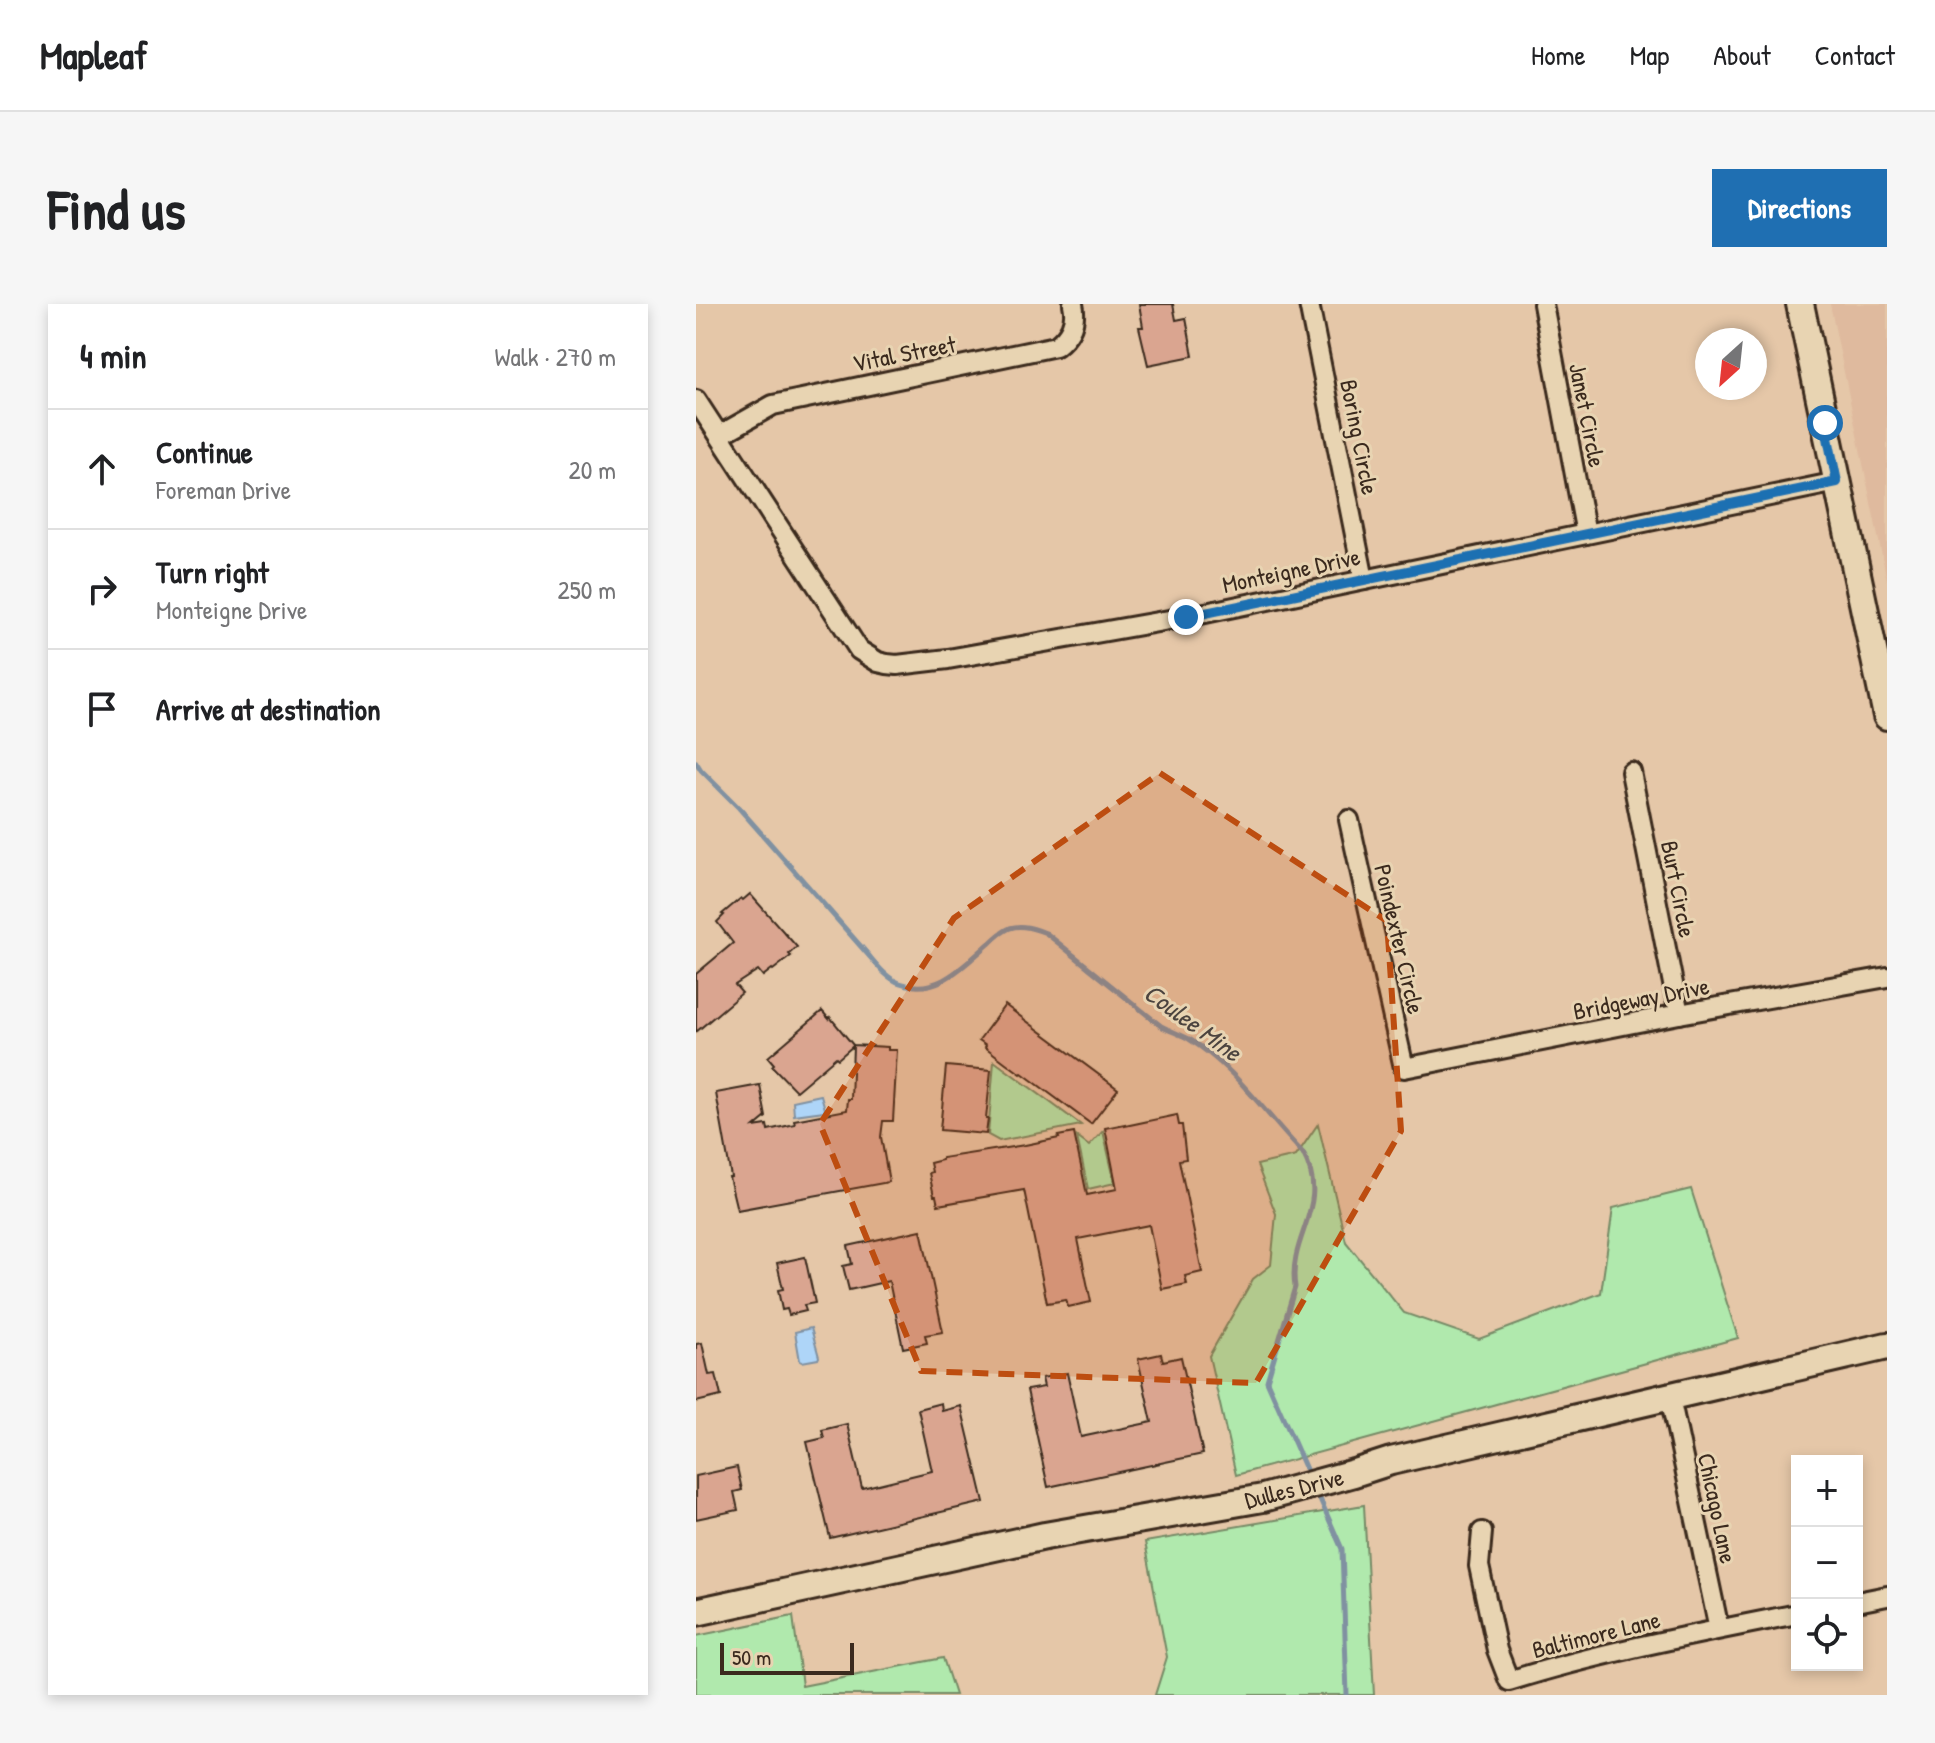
<!DOCTYPE html>
<html lang="en">
<head>
<meta charset="utf-8">
<style>
  body { margin:0; font-family:"Patrick Hand",sans-serif; background:#f6f6f6; color:#202124 }
  .controls { position:absolute; right:24px; bottom:24px; display:grid; overflow:hidden; border-radius:0px; box-shadow:0 4px 12px #0003 }
  .controls button { width:72px; height:72px; display:grid; place-items:center; padding:0; border:0; border-bottom:2px solid #e0e0e0; background:#fff; color:#202124; font:40px sans-serif }
  .compass { position:absolute; left:999px; top:24px; width:72px; height:72px; border-radius:50%; background:#fff; box-shadow:0 4px 12px #0003; rotate:207deg }
  .scale { position:absolute; left:24px; bottom:20px; width:134px; box-sizing:border-box; padding-left:8px; border:4px solid #3b2a1e; border-top:0; font-size:22px; line-height:28px; white-space:nowrap; color:#3b2a1e; -webkit-text-stroke:6px #e8d4b2; paint-order:stroke }
  .stop { position:absolute; width:24px; height:24px; margin:-18px; border:6px solid #1f6fb2; border-radius:50%; background:#fff }
  .stop.end { background:#1f6fb2; border-color:#fff; box-shadow:0 2px 8px #0008 }
  .list { margin:0; padding:0; list-style:none }
  h2 { display:flex; justify-content:space-between; align-items:center; height:104px; margin:0; padding:0 32px; font-size:34px }
  h2 small { font-size:26px; font-weight:400; color:#757577 }
  .list li { display:grid; grid-template-columns:52px 1fr auto; gap:24px; align-items:center; box-sizing:border-box; height:120px; padding:0 32px; border-top:2px solid #e0e0e0 }
  .list b { display:block; font-size:30px; white-space:nowrap }
  .list p { margin:0; font-size:26px; white-space:nowrap; color:#757577 }
  .list em { font-size:26px; font-style:normal; color:#757577 }
  .icon { flex:none; width:44px; height:44px; fill:none; stroke:currentColor; stroke-width:2; stroke-linecap:round; stroke-linejoin:round }
  .map { position:relative; flex:none; width:1191px; height:1391px; overflow:hidden; border-radius:0px }
  header { display:flex; align-items:center; gap:48px; box-sizing:border-box; height:112px; padding:0 40px; background:#fff; border-bottom:2px solid #e0e0e0 }
  header strong { font-size:38px }
  nav { display:flex; gap:44px; margin-inline-start:auto; font-size:28px }
  .intro { display:flex; align-items:center; justify-content:space-between; box-sizing:border-box; height:192px; padding:0 48px }
  h1 { margin:0; font-size:56px }
  .button { padding:20px 36px; border-radius:0px; background:#1f6fb2; color:#fff; font-size:28px; font-weight:700 }
  main { display:flex; gap:48px; padding:0 48px }
  aside { flex:1; background:#fff; border-radius:0px; box-shadow:0 4px 12px #0003 }
  .map>svg:first-child { display:block }
</style>
</head>
<body>
<header>
<strong>Mapleaf</strong>
<nav><a>Home</a><a>Map</a><a>About</a><a>Contact</a></nav>
</header>
<div class="intro"><h1>Find us</h1><a class="button">Directions</a></div>
<main>
<aside>
<h2>4 min<small>Walk · 270 m</small></h2>
<ul class="list">
<li><svg class="icon" aria-label="ahead" viewBox="0 0 24 24"><path d="M12 20V5M6 11l6-6 6 6"/></svg><div><b>Continue</b><p>Foreman Drive</p></div><em>20 m</em></li>
<li><svg class="icon" aria-label="right" viewBox="0 0 24 24"><path d="M7 20v-9h11M14 6l5 5-5 5"/></svg><div><b>Turn right</b><p>Monteigne Drive</p></div><em>250 m</em></li>
<li><svg class="icon" aria-label="arrive" viewBox="0 0 24 24"><path d="M6 21V4h12l-3 4 3 4H6"/></svg><div><b>Arrive at destination</b></div></li>
</ul>
</aside>
<div class="map">
<svg width="1191" height="1391" viewBox="0 0 1191 1391">
  <rect width="100%" height="100%" fill="#e5c7a8"/>
  <filter id="ink" filterUnits="userSpaceOnUse"><feTurbulence type="fractalNoise" baseFrequency=".0125" numOctaves="2"/><feDisplacementMap in="SourceGraphic" scale="16" xChannelSelector="R" yChannelSelector="G"/><feConvolveMatrix kernelMatrix="1 2 1 2 8 2 1 2 1" color-interpolation-filters="sRGB"/></filter>
  <g filter="url(#ink)">
    <polygon fill="#dfba9e" points="1134,0 1191,0 1191,276"/>
    <g fill="#b0e9ad" stroke="#768a66" stroke-width="2">
      <polygon points="298,757 385,821 303,837 292,831"/>
      <polygon points="622,820 650,938 708,1009 783,1035 905,989 917,904 995,885 1042,1034 540,1171 513,1052 557,975 575,961 580,910 561,861 600,852"/>
      <polygon points="407,827 419,879 392,885 381,833 393,842"/>
      <polygon points="668,1201 678,1391 459,1391 471,1353 449,1238"/>
      <polygon points="97,1312 106,1382 247,1354 259,1391 0,1391 0,1332"/>
    </g>
    <g fill="#aed5f8" stroke="#8091a1" stroke-width="2">
      <polygon points="125,791 129,805 128,807 98,811 97,797"/>
      <polygon points="115,1024 123,1053 122,1055 106,1058 104,1057 99,1028"/>
    </g>
    <g fill="none" stroke-linecap="round" stroke-linejoin="round">
      <g stroke="#8091a1" stroke-width="5">
        <path d="M0,458L5,466L43,504L168,646C178,657 189,674 204,679C242,693 269,660 294,639C300,633 307,627 314,624C327,620 339,625 350,629L465,722C474,727 484,730 493,735C539,763 570,811 607,849C636,903 591,932 599,983L571,1077L613,1172"/>
        <polyline points="621,1188 646,1245 651,1391"/>
      </g>
    </g>
    <g fill="#daa590" stroke="#3b2a1e" stroke-width="2">
      <polygon points="443,0 477,0 480,16 490,14 497,52 452,61 443,23 447,23"/>
      <polygon points="54,590 101,643 93,650 95,652 77,666 76,665 67,672 62,666 39,681 46,689 0,728 0,670 37,639 21,618 28,611 26,610 45,594 47,596"/>
      <polygon points="309,701 422,785 395,820 326,769 325,770 310,759 289,743 290,741 283,736"/>
      <polygon points="126,707 133,715 134,713 157,741 192,743 192,746 201,746 197,817 187,817 185,833 193,878 41,906 33,873 35,873 20,789 64,781 70,813 58,823 71,821 72,826 99,820 98,816 151,806 152,795 155,795 157,742 142,755 140,753 100,787 76,762 78,760 72,753"/>
      <polygon points="250,762 295,766 290,815 292,815 290,830 244,826"/>
      <polygon points="481,811 483,821 486,821 490,855 483,856 506,968 489,972 491,980 466,985 453,921 382,935 395,998 372,1003 370,996 351,999 328,886 242,901 240,892 238,892 233,869 236,868 234,859 246,856 246,854 329,841 363,834 362,832 378,829 391,891 421,885 409,824 429,820 429,822"/>
      <polygon points="225,926 247,1028 229,1031 231,1039 207,1044 193,977 153,986 147,962 156,960 152,942"/>
      <polygon points="109,953 119,999 108,1001 110,1007 93,1011 91,1005 86,1006 82,986 87,985 81,959"/>
      <polygon points="6,1039 13,1071 20,1070 25,1092 0,1098 0,1040"/>
      <polygon points="465,1050 467,1057 485,1053 507,1150 352,1183 331,1086 348,1083 346,1074 371,1069 385,1133 456,1118 442,1055"/>
      <polygon points="245,1099 246,1107 265,1102 288,1198 134,1234 111,1138 128,1134 126,1126 151,1120 166,1184 236,1167 222,1105"/>
      <polygon points="41,1163 46,1186 38,1188 42,1206 0,1215 0,1172"/>
    </g>
    <g fill="none" stroke-linecap="round" stroke-linejoin="round">
      <g stroke="#3b2a1e" stroke-width="24">
        <g id="street">
          <polyline points="613,0 668,276"/>
          <polyline points="847,0 890,230"/>
          <polyline points="0,96 163,346 182,358 191,360 201,361 252,355 490,313 1141,178"/>
          <path d="M24,131L77,101L360,42C374,31 381,18 377,0"/>
          <polyline points="935,468 983,710"/>
          <polyline points="653,516 708,764 983,710 1191,673"/>
          <polyline points="974,1093 1023,1325"/>
          <path d="M786,1228L783,1262L801,1346L813,1377C905,1348 1006,1329 1101,1310"/>
          <polyline points="1161,1298 1191,1292"/>
        </g>
      </g>
      <g stroke="#3b2a1e" stroke-width="32">
        <g id="secondary">
          <polyline points="1104,0 1191,412"/>
          <polyline points="0,1308 349,1232 567,1194 658,1169 695,1157 1191,1042"/>
        </g>
      </g>
      <use href="#street" stroke="#e8d4b2" stroke-width="18"/>
      <use href="#secondary" stroke="#e8d4b2" stroke-width="26"/>
    </g>
  </g>
  <g fill="none" stroke-linecap="round" stroke-linejoin="round" filter="url(#ink)">
    <polyline stroke="#1f6fb2" stroke-width="10" points="490,313 1141,178 1129,119"/>
  </g>
  <path fill="#bd4d10" fill-opacity="0.2" stroke="#bd4d10" stroke-width="6" stroke-dasharray="16 10" stroke-linejoin="round" d="M464,469L691,617L705,827L560,1079L225,1067L124,820L258,614Z"/>
  <g text-anchor="middle" dominant-baseline="central" stroke-width="6" stroke-linejoin="round" paint-order="stroke">
    <g font-size="24" fill="#3b2a1e" stroke="#e8d4b2">
      <text transform="translate(208 49) rotate(-11)">Vital Street</text>
      <text transform="translate(892 111) rotate(79)">Janet Circle</text>
      <text transform="translate(664 133) rotate(79)">Boring Circle</text>
      <text transform="translate(595 266) rotate(-12)">Monteigne Drive</text>
      <text transform="translate(983 585) rotate(79)">Burt Circle</text>
      <text transform="translate(704 635) rotate(77)">Poindexter Circle</text>
      <text transform="translate(945 694) rotate(-11)">Bridgeway Drive</text>
      <text transform="translate(598 1184) rotate(-14)">Dulles Drive</text>
      <text transform="translate(1022 1204) rotate(78)">Chicago Lane</text>
      <text transform="translate(900 1330) rotate(-14)">Baltimore Lane</text>
    </g>
    <g font-size="26" font-style="italic" fill="#4c443f" stroke="#e8d4b2">
      <text transform="translate(497 718) rotate(36)">Coulee Mine</text>
    </g>
  </g>
</svg>
<div class="controls">
<button>+</button>
<button>−</button>
<button><svg class="icon" aria-label="locate" viewBox="0 0 24 24"><circle cx="12" cy="12" r="6"/><path d="M12 2v4M12 18v4M2 12h4M18 12h4"/></svg></button>
</div>
<svg class="compass" viewBox="-18 -18 36 36"><path d="M0-13l5 13h-10z" fill="#e53935"/><path d="M0 13l5-13h-10z" fill="#757577"/></svg>
<div class="scale">50 m</div>
<div class="stop" style="left:1129px;top:119px"></div>
<div class="stop end" style="left:490px;top:313px"></div>
</div>
</main>
</body>
</html>
